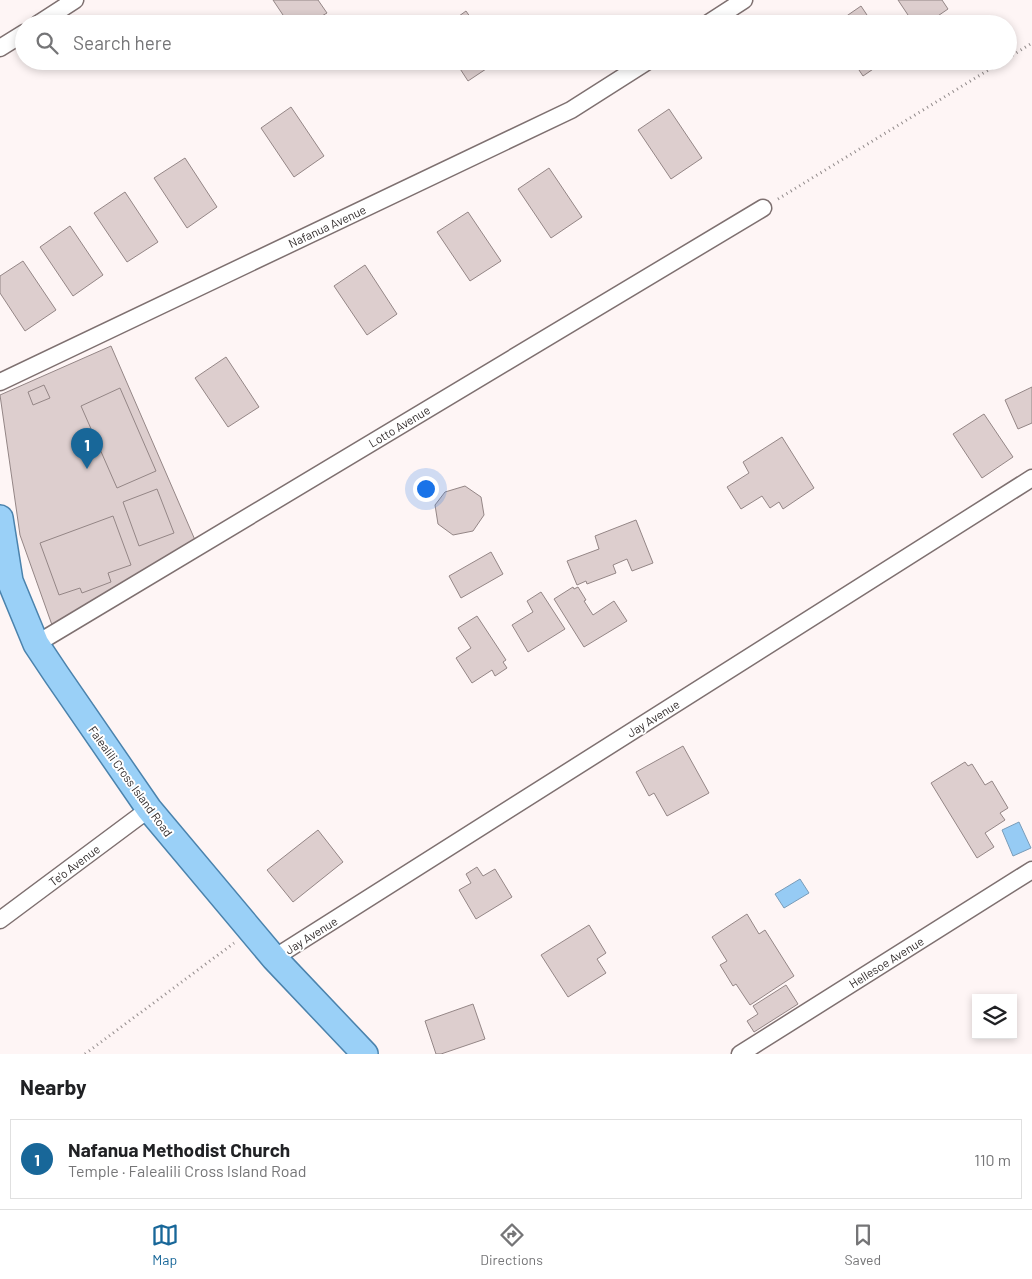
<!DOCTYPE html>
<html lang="en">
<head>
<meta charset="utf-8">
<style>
  body { margin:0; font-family:Barlow,sans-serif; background:#f2f2f2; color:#202124 }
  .controls { position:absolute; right:15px; bottom:15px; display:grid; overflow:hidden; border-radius:0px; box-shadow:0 2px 8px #0003 }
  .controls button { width:45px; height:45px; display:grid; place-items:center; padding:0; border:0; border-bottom:1px solid #e0e0e0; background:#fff; color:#202124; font:25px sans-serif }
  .you { position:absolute; left:425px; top:488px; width:18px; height:18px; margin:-12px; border:4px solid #fff; border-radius:50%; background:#1a73e8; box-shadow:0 0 0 8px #1a73e833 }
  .badge { display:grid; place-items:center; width:32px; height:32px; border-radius:50%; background:#186799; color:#fff; font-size:16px; font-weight:700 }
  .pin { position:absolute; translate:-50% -41px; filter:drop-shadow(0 1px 2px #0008) }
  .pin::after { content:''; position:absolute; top:26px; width:18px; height:15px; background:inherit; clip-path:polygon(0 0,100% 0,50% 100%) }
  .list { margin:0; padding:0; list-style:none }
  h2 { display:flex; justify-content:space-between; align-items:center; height:65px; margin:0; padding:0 20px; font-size:21px }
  h2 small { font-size:16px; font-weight:400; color:#757577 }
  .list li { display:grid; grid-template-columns:32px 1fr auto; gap:15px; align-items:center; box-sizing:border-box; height:80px; margin:0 10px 10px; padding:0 10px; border:1px solid #e0e0e0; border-radius:0px }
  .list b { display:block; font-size:19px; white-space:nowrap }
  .list p { margin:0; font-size:16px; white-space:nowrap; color:#757577 }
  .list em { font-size:16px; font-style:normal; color:#757577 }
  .icon { flex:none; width:28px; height:28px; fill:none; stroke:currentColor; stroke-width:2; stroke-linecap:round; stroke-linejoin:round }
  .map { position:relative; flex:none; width:1032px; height:1054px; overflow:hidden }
  .search { position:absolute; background:#fff; box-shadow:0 2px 8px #0003; left:15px; right:15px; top:15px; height:55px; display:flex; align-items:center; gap:12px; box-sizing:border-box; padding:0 18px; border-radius:28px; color:#757577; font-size:19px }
  .sheet { height:155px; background:#fff }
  nav { display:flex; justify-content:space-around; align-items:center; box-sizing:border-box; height:70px; border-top:1px solid #e0e0e0; background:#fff; font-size:14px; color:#757577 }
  nav a { display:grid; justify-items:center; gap:2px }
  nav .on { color:#186799 }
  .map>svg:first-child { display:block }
</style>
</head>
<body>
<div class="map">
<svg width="1032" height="1054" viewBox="0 0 1032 1054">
  <rect width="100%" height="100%" fill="#fef5f5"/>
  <g fill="#96cbf4" stroke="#799cb9">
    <polygon points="1019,822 1031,848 1013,856 1002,830"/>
    <polygon points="800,879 809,893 784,908 775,894"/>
  </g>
  <g fill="#ddcece" stroke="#948686">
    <polygon points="273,0 318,0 327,13 308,24 289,24"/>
    <polygon points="898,0 942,0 948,9 926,24 914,24"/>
    <polygon points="861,6 873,24 835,24"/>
    <polygon points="466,11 475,24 448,24"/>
    <polygon points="455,61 498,61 468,81"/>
    <polygon points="853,61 885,61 863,76"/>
    <polygon points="291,107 324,156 294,177 261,128"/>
    <polygon points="669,109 702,158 671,179 638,130"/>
    <polygon points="185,158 217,207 187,228 154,178"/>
    <polygon points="549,168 582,217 551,238 518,189"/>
    <polygon points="125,192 158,242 127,262 94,213"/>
    <polygon points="468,212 501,261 470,281 437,232"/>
    <polygon points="70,226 103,275 73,296 40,247"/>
    <polygon points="23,261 56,310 25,331 0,293 0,276"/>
    <polygon points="365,265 397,314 367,335 334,286"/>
    <polygon points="111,346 195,540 52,625 20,535 0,395"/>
    <polygon points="226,357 259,407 228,427 195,378"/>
    <polygon points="44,385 50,398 33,405 28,392"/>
    <polygon points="1032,387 1032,423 1018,429 1005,400"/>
    <polygon points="120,388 156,471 117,488 81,406"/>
    <polygon points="984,414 1013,457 982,478 953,434"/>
    <polygon points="782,437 814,488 783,509 779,502 770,508 762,496 741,509 727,487 749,473 743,462"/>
    <polygon points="465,486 481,497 484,515 473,531 453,535 438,524 435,505 445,492"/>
    <polygon points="157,489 174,533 139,546 123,502"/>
    <polygon points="113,516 131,565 108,573 111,582 82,593 80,588 59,595 40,543"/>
    <polygon points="636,520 653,563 632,571 627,559 613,565 616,573 587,584 586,581 577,585 567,561 599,549 595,536"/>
    <polygon points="491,552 503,574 461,598 449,576"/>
    <polygon points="573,587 574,589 578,587 586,600 584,601 593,615 614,601 627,621 584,647 554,599"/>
    <polygon points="541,592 565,629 528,652 512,625 533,612 527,601"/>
    <polygon points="477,616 506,660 503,662 507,668 495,676 492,670 472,683 456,658 471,648 458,628"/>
    <polygon points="683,746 709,793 667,816 654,793 649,796 636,772"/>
    <polygon points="965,762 968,766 972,764 985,785 992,781 1008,808 1000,813 1005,820 985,833 994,847 977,858 931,783"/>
    <polygon points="318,830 343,862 293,902 267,870"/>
    <polygon points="477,867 483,876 495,869 512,897 476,919 459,890 471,883 466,874"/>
    <polygon points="747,914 759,934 765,930 794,976 750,1005 736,984 733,986 720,965 727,961 712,937"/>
    <polygon points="589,925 606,953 597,959 606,973 568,997 541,955"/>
    <polygon points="786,985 798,1004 754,1032 747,1021 758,1014 753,1006"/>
    <polygon points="473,1004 485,1039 441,1054 436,1054 425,1021"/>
  </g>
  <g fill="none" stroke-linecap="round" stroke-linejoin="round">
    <g stroke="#7e7070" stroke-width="19">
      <g id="street">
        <polyline points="38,24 75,0"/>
        <polyline points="707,24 744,0"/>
        <polyline points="0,48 24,33"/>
        <polyline points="0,382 571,110 648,61"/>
        <polyline points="36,644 763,208"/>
        <polyline points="0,920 149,809"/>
        <polyline points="274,958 1032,478"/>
        <polyline points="740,1054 1032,870"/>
      </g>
    </g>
    <g stroke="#4b83ad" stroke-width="28">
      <polyline id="primary" points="0,518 10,581 36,644 56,674 149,809 274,958 365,1054"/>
    </g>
    <g stroke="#918a8a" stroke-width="3" stroke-dasharray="1 4" stroke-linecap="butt">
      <polyline points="1008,58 1032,43"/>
      <polyline points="778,199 1003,61"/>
      <polyline points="85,1054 234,943"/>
    </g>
    <use href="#street" stroke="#fff" stroke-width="16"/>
    <use href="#primary" stroke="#9ad0f7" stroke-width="25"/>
  </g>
  <g text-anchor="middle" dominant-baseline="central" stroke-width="4" stroke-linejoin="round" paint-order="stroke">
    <g font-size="12" fill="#342e2e" stroke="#fff">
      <text transform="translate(327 226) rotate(-25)">Nafanua Avenue</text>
      <text transform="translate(399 426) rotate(-31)">Lotto Avenue</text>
      <text transform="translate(653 718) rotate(-32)">Jay Avenue</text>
      <text transform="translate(131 781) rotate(54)">Falealili Cross Island Road</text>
      <text transform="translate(74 865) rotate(-37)">Te'o Avenue</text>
      <text transform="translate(311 935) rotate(-32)">Jay Avenue</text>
      <text transform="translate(886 962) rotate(-32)">Hellesoe Avenue</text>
    </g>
  </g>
</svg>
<div class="controls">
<button><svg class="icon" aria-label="layers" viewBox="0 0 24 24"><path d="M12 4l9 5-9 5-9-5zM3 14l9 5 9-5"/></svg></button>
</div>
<div class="you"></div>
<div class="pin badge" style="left:87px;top:469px">1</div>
<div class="search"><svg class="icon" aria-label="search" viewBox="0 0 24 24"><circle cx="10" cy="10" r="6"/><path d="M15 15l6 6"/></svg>Search here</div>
</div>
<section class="sheet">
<h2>Nearby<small></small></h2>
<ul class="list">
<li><span class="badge">1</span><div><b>Nafanua Methodist Church</b><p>Temple · Falealili Cross Island Road</p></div><em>110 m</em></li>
</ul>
</section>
<nav>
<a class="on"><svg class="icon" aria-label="map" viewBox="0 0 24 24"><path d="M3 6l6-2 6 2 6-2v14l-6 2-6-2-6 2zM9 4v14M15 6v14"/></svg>Map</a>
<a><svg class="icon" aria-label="directions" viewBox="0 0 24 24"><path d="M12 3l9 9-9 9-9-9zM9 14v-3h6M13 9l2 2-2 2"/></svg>Directions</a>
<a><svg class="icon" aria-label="saved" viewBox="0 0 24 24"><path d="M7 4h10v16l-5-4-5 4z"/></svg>Saved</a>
</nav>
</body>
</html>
